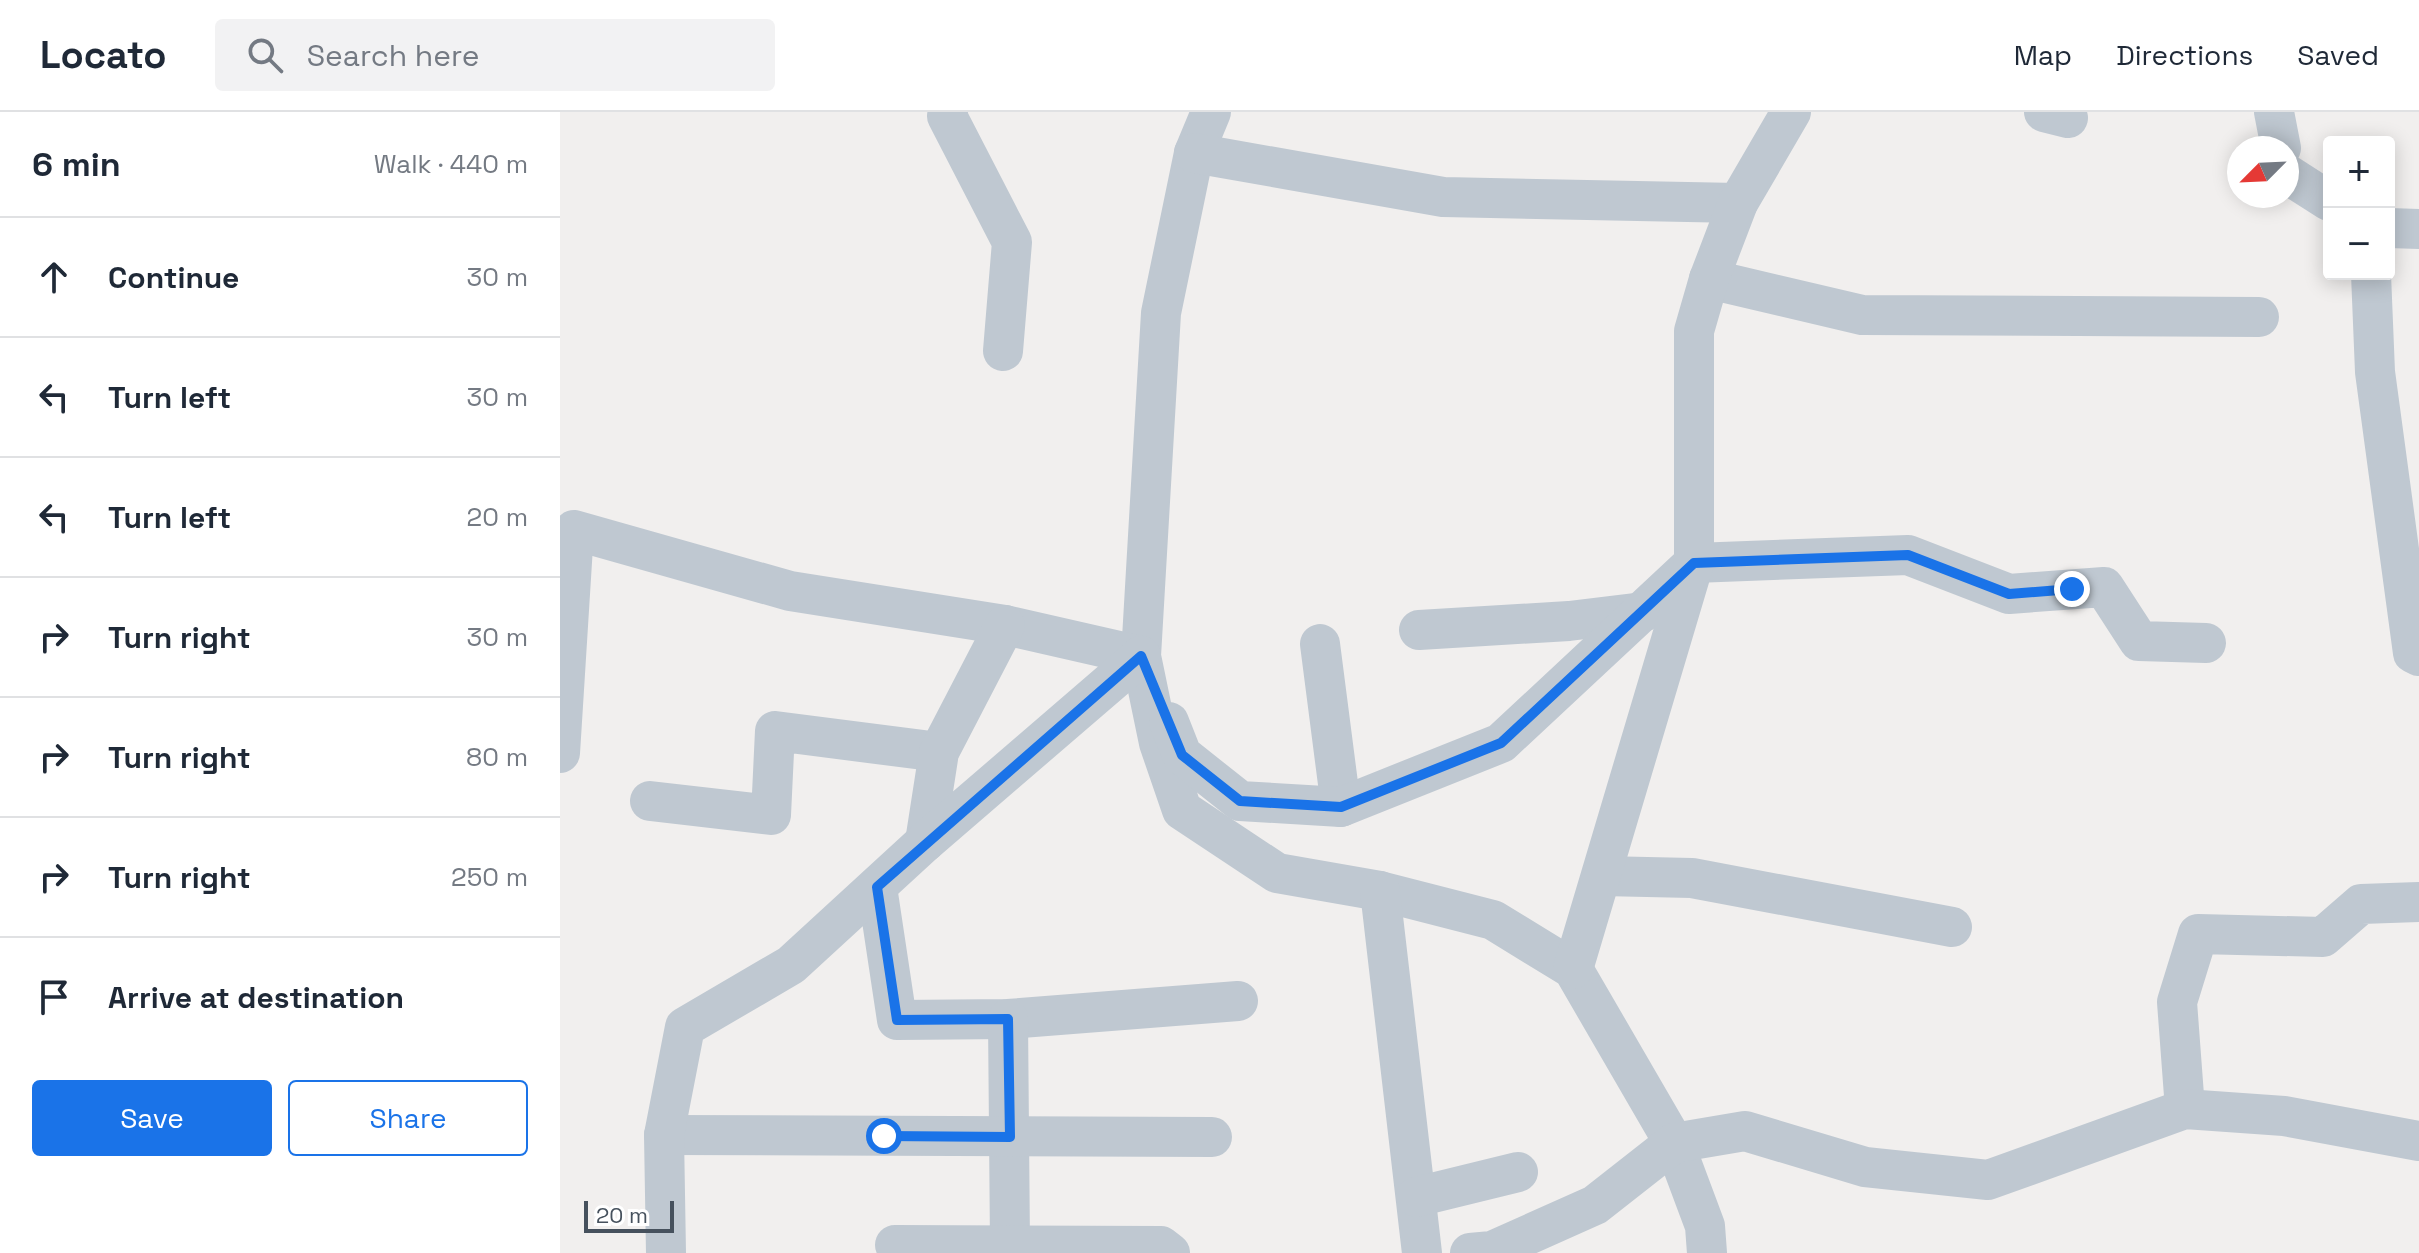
<!DOCTYPE html>
<html lang="en">
<head>
<meta charset="utf-8">
<style>
  body { margin:0; font-family:"Space Grotesk",sans-serif; background:#f2f2f3; color:#1f2937 }
  .controls { position:absolute; right:24px; top:24px; display:grid; overflow:hidden; border-radius:8px; box-shadow:0 4px 20px #0003 }
  .controls button { width:72px; height:72px; display:grid; place-items:center; padding:0; border:0; border-bottom:2px solid #e0e1e3; background:#fff; color:#1f2937; font:40px sans-serif }
  .compass { position:absolute; left:1667px; top:24px; width:72px; height:72px; border-radius:50%; background:#fff; box-shadow:0 4px 20px #0003; rotate:246deg }
  .scale { position:absolute; left:24px; bottom:20px; width:90px; box-sizing:border-box; padding-left:8px; border:4px solid #46515d; border-top:0; font-size:22px; line-height:28px; white-space:nowrap; color:#46515d; -webkit-text-stroke:6px #fff; paint-order:stroke }
  .stop { position:absolute; width:24px; height:24px; margin:-18px; border:6px solid #1a73e8; border-radius:50%; background:#fff }
  .stop.end { background:#1a73e8; border-color:#fff; box-shadow:0 2px 8px #0008 }
  .list { margin:0; padding:0; list-style:none }
  h2 { display:flex; justify-content:space-between; align-items:center; height:104px; margin:0; padding:0 32px; font-size:34px }
  h2 small { font-size:26px; font-weight:400; color:#747a83 }
  .list li { display:grid; grid-template-columns:52px 1fr auto; gap:24px; align-items:center; box-sizing:border-box; height:120px; padding:0 32px; border-top:2px solid #e0e1e3 }
  .list b { display:block; font-size:30px; white-space:nowrap }
  .list em { font-size:26px; font-style:normal; color:#747a83 }
  .actions { display:flex; gap:16px; padding:24px 32px }
  .actions a { flex:1; padding:18px 0; border:2px solid #1a73e8; border-radius:8px; text-align:center; font-size:28px; color:#1a73e8 }
  .actions .main { background:#1a73e8; color:#fff }
  .icon { flex:none; width:44px; height:44px; fill:none; stroke:currentColor; stroke-width:2; stroke-linecap:round; stroke-linejoin:round }
  .map { position:relative; flex:none; width:1859px; height:1141px; overflow:hidden }
  header { display:flex; align-items:center; gap:48px; box-sizing:border-box; height:112px; padding:0 40px; background:#fff; border-bottom:2px solid #e0e1e3 }
  header strong { font-size:38px }
  nav { display:flex; gap:44px; margin-inline-start:auto; font-size:28px }
  .search { width:560px; height:72px; background:#f2f2f3; display:flex; align-items:center; gap:20px; box-sizing:border-box; padding:0 28px; border-radius:8px; color:#747a83; font-size:30px }
  main { display:flex }
  aside { flex:1; background:#fff }
  .map>svg:first-child { display:block }
</style>
</head>
<body>
<header>
<strong>Locato</strong>
<div class="search"><svg class="icon" aria-label="search" viewBox="0 0 24 24"><circle cx="10" cy="10" r="6"/><path d="M15 15l6 6"/></svg>Search here</div>
<nav><a>Map</a><a>Directions</a><a>Saved</a></nav>
</header>
<main>
<aside>
<h2>6 min<small>Walk · 440 m</small></h2>
<ul class="list">
<li><svg class="icon" aria-label="ahead" viewBox="0 0 24 24"><path d="M12 20V5M6 11l6-6 6 6"/></svg><div><b>Continue</b></div><em>30 m</em></li>
<li><svg class="icon" aria-label="left" viewBox="0 0 24 24"><path d="M17 20v-9H6M10 6l-5 5 5 5"/></svg><div><b>Turn left</b></div><em>30 m</em></li>
<li><svg class="icon" aria-label="left" viewBox="0 0 24 24"><path d="M17 20v-9H6M10 6l-5 5 5 5"/></svg><div><b>Turn left</b></div><em>20 m</em></li>
<li><svg class="icon" aria-label="right" viewBox="0 0 24 24"><path d="M7 20v-9h11M14 6l5 5-5 5"/></svg><div><b>Turn right</b></div><em>30 m</em></li>
<li><svg class="icon" aria-label="right" viewBox="0 0 24 24"><path d="M7 20v-9h11M14 6l5 5-5 5"/></svg><div><b>Turn right</b></div><em>80 m</em></li>
<li><svg class="icon" aria-label="right" viewBox="0 0 24 24"><path d="M7 20v-9h11M14 6l5 5-5 5"/></svg><div><b>Turn right</b></div><em>250 m</em></li>
<li><svg class="icon" aria-label="arrive" viewBox="0 0 24 24"><path d="M6 21V4h12l-3 4 3 4H6"/></svg><div><b>Arrive at destination</b></div></li>
</ul>
<div class="actions"><a class="main">Save</a><a>Share</a></div>
</aside>
<div class="map">
<svg width="1859" height="1141" viewBox="0 0 1859 1141">
  <rect width="100%" height="100%" fill="#f1efee"/>
  <g fill="none" stroke-linecap="round" stroke-linejoin="round">
    <g stroke="#bfc8d1" stroke-width="40">
      <polyline points="388,0 387,4 452,130 443,239"/>
      <polyline points="651,0 634,41 601,201 581,544 599,631 622,698 717,761 820,779 933,808 1013,857 1114,1031 1145,1114 1147,1141"/>
      <polyline points="1484,0 1508,6"/>
      <polyline points="1714,0 1721,36"/>
      <polyline points="634,41 883,85 1178,91"/>
      <polyline points="1727,62 1769,89"/>
      <polyline points="1829,116 1859,117"/>
      <polyline points="1811,162 1815,260 1853,541 1859,544"/>
      <polyline points="1149,167 1302,203 1699,205"/>
      <polyline points="859,518 1009,509 1083,500"/>
      <polyline points="760,532 781,695"/>
      <polyline points="609,610 622,643 680,689 781,695 941,631 1134,451 1348,443 1449,482 1544,475 1579,529 1646,531"/>
      <polyline points="0,641 14,418 230,479 445,513 581,544"/>
      <polyline points="90,689 211,703 215,619 379,640"/>
      <polyline points="365,730 379,640 445,513"/>
      <polyline points="1042,764 1132,766 1392,815"/>
      <polyline points="317,775 337,908 448,907 678,889"/>
      <polyline points="820,779 862,1141"/>
      <polyline points="1013,857 1134,451 1134,219 1149,167 1178,91 1231,0"/>
      <polyline points="448,907 450,1133"/>
      <polyline points="1625,997 1617,890 1638,822 1763,825 1801,792 1859,790"/>
      <polyline points="104,1023 652,1025"/>
      <polyline points="856,1085 958,1060"/>
      <polyline points="335,1133 601,1134 610,1141"/>
      <polyline points="106,1141 104,1023 125,915 231,853 365,730 581,544"/>
      <polyline points="910,1141 932,1139 1035,1093 1114,1031 1185,1019 1305,1055 1428,1068 1625,997 1724,1004 1859,1029"/>
    </g>
  </g>
  <g fill="none" stroke-linecap="round" stroke-linejoin="round">
    <polyline stroke="#1a73e8" stroke-width="10" points="324,1024 450,1025 448,907 337,908 317,775 581,544 622,643 680,689 781,695 941,631 1134,451 1348,443 1449,482 1512,477"/>
  </g>
</svg>
<div class="controls">
<button>+</button>
<button>−</button>
</div>
<svg class="compass" viewBox="-18 -18 36 36"><path d="M0-13l5 13h-10z" fill="#e53935"/><path d="M0 13l5-13h-10z" fill="#747a83"/></svg>
<div class="scale">20 m</div>
<div class="stop" style="left:324px;top:1024px"></div>
<div class="stop end" style="left:1512px;top:477px"></div>
</div>
</main>
</body>
</html>
